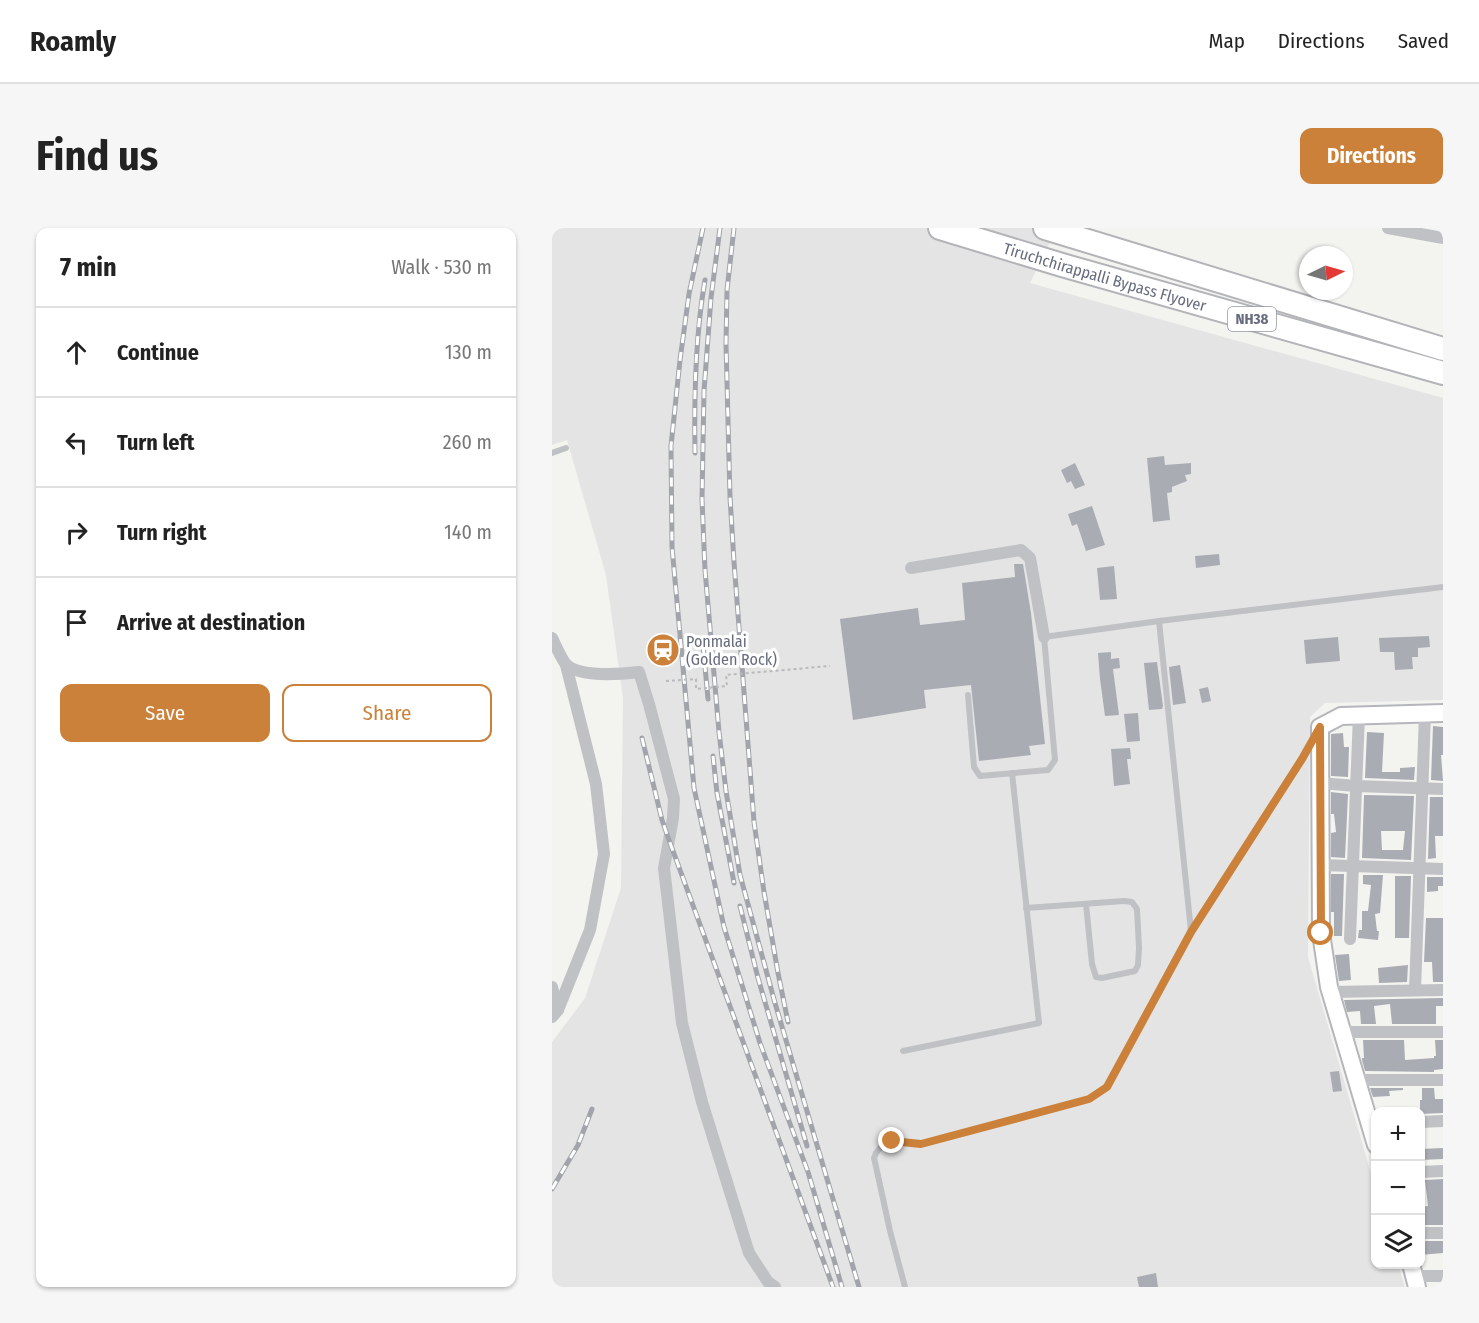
<!DOCTYPE html>
<html lang="en">
<head>
<meta charset="utf-8">
<style>
  body { margin:0; font-family:"Fira Sans Condensed",sans-serif; background:#f6f6f6; color:#222 }
  .controls { position:absolute; right:18px; bottom:18px; display:grid; overflow:hidden; border-radius:12px; box-shadow:0 2px 4px #0004 }
  .controls button { width:54px; height:54px; display:grid; place-items:center; padding:0; border:0; border-bottom:2px solid #e0e0e0; background:#fff; color:#222; font:30px sans-serif }
  .compass { position:absolute; left:747px; top:18px; width:54px; height:54px; border-radius:50%; background:#fff; box-shadow:0 2px 4px #0004; rotate:85deg }
  .stop { position:absolute; width:18px; height:18px; margin:-14px; border:4px solid #cb8139; border-radius:50%; background:#fff }
  .stop.end { background:#cb8139; border-color:#fff; box-shadow:0 2px 6px #0008 }
  .list { margin:0; padding:0; list-style:none }
  h2 { display:flex; justify-content:space-between; align-items:center; height:78px; margin:0; padding:0 24px; font-size:26px }
  h2 small { font-size:20px; font-weight:400; color:#767676 }
  .list li { display:grid; grid-template-columns:39px 1fr auto; gap:18px; align-items:center; box-sizing:border-box; height:90px; padding:0 24px; border-top:2px solid #e0e0e0 }
  .list b { display:block; font-size:22px; white-space:nowrap }
  .list em { font-size:20px; font-style:normal; color:#767676 }
  .actions { display:flex; gap:12px; padding:18px 24px }
  .actions a { flex:1; padding:14px 0; border:2px solid #cb8139; border-radius:12px; text-align:center; font-size:21px; color:#cb8139 }
  .actions .main { background:#cb8139; color:#fff }
  .icon { flex:none; width:33px; height:33px; fill:none; stroke:currentColor; stroke-width:2; stroke-linecap:round; stroke-linejoin:round }
  .map { position:relative; flex:none; width:891px; height:1059px; overflow:hidden; border-radius:12px }
  header { display:flex; align-items:center; gap:36px; box-sizing:border-box; height:84px; padding:0 30px; background:#fff; border-bottom:2px solid #e0e0e0 }
  header strong { font-size:28px }
  nav { display:flex; gap:33px; margin-inline-start:auto; font-size:21px }
  .intro { display:flex; align-items:center; justify-content:space-between; box-sizing:border-box; height:144px; padding:0 36px }
  h1 { margin:0; font-size:42px }
  .button { padding:15px 27px; border-radius:12px; background:#cb8139; color:#fff; font-size:21px; font-weight:700 }
  main { display:flex; gap:36px; padding:0 36px }
  aside { flex:1; background:#fff; border-radius:12px; box-shadow:0 2px 4px #0004 }
  .map>svg:first-child { display:block }
</style>
</head>
<body>
<header>
<strong>Roamly</strong>
<nav><a>Map</a><a>Directions</a><a>Saved</a></nav>
</header>
<div class="intro"><h1>Find us</h1><a class="button">Directions</a></div>
<main>
<aside>
<h2>7 min<small>Walk · 530 m</small></h2>
<ul class="list">
<li><svg class="icon" aria-label="ahead" viewBox="0 0 24 24"><path d="M12 20V5M6 11l6-6 6 6"/></svg><div><b>Continue</b></div><em>130 m</em></li>
<li><svg class="icon" aria-label="left" viewBox="0 0 24 24"><path d="M17 20v-9H6M10 6l-5 5 5 5"/></svg><div><b>Turn left</b></div><em>260 m</em></li>
<li><svg class="icon" aria-label="right" viewBox="0 0 24 24"><path d="M7 20v-9h11M14 6l5 5-5 5"/></svg><div><b>Turn right</b></div><em>140 m</em></li>
<li><svg class="icon" aria-label="arrive" viewBox="0 0 24 24"><path d="M6 21V4h12l-3 4 3 4H6"/></svg><div><b>Arrive at destination</b></div></li>
</ul>
<div class="actions"><a class="main">Save</a><a>Share</a></div>
</aside>
<div class="map">
<svg width="891" height="1059" viewBox="0 0 891 1059">
  <rect width="100%" height="100%" fill="#f3f4f0"/>
  <polygon fill="#e4e4e4" points="0,0 505,0 478,55 891,170 891,472 773,475 758,489 756,729 823,959 824,1036 846,1037 853,1059 0,1059 0,814 33,770 69,660 71,470 54,347 15,212 0,217"/>
  <g fill="#a9acb3" fill-rule="evenodd">
    <polygon points="612,228 613,237 639,235 639,246 633,247 635,253 620,259 620,264 615,265 618,292 601,294 595,230"/>
    <polygon points="523,235 533,257 523,261 519,253 515,255 509,242"/>
    <polygon points="540,278 553,317 534,323 525,296 520,298 516,286"/>
    <polygon points="667,326 668,337 644,340 643,328"/>
    <polygon points="462,336 471,336 479,385 493,516 477,518 479,527 427,533 419,457 372,462 374,480 301,492 288,391 366,380 368,397 413,392 410,355 463,349"/>
    <polygon points="562,338 565,371 548,372 545,340"/>
    <polygon points="877,408 878,419 866,420 866,429 860,429 861,441 843,442 842,424 828,424 827,410"/>
    <polygon points="786,409 788,433 754,436 752,412"/>
    <polygon points="559,424 559,431 567,430 568,440 561,441 567,487 553,488 548,451 546,425"/>
    <polygon points="605,434 611,478 610,481 597,482 592,435"/>
    <polygon points="628,437 634,475 621,477 617,439"/>
    <polygon points="656,459 659,473 650,475 647,461"/>
    <polygon points="586,485 588,513 575,514 572,486"/>
    <polygon points="881,498 891,499 891,527 889,527 891,553 879,552"/>
    <polygon points="815,504 832,505 830,544 848,544 848,540 863,539 862,552 813,550"/>
    <polygon points="791,505 792,519 797,519 796,549 779,548 779,506"/>
    <polygon points="578,520 579,531 575,531 578,556 562,558 559,521"/>
    <polygon points="779,564 796,566 793,630 779,629 779,605 784,604 782,586 779,586"/>
    <path d="M812,567L862,568L859,632L810,630ZM829,603H853L851,622H830Z"/>
    <polygon points="878,569 891,569 891,608 883,608 884,630 876,631"/>
    <polygon points="779,646 792,646 790,708 782,708 782,684 779,684"/>
    <polygon points="811,647 831,647 828,685 823,686 825,703 827,703 826,712 806,710 807,702 810,702 810,683 816,683 819,657 811,656"/>
    <polygon points="843,648 859,648 857,710 843,710"/>
    <polygon points="875,649 891,649 891,658 886,658 886,663 875,664"/>
    <polygon points="874,690 891,690 891,754 881,754 880,734 872,734"/>
    <polygon points="797,726 799,752 787,753 783,727"/>
    <polygon points="856,737 855,754 827,755 826,740"/>
    <polygon points="891,770 891,778 884,778 884,796 840,796 838,776 822,778 824,796 809,796 808,783 795,784 792,772"/>
    <polygon points="811,812 852,812 853,832 882,830 882,828 884,828 883,812 891,812 891,841 882,842 882,844 813,843 810,832 810,830 812,830"/>
    <polygon points="787,843 790,863 781,864 778,844"/>
    <polygon points="818,860 851,860 851,862 837,863 838,868 821,869"/>
    <polygon points="870,860 882,860 883,871 891,871 891,885 868,886 868,872 870,872"/>
    <polygon points="891,920 891,931 868,932 868,921"/>
    <polygon points="891,951 891,997 869,997 869,979 876,978 873,952"/>
    <polygon points="868,1013 891,1013 891,1025 868,1027"/>
    <polygon points="604,1045 606,1059 587,1059 585,1049"/>
  </g>
  <g fill="none" stroke-linecap="round" stroke-linejoin="round">
    <g stroke="#b5b6bc" stroke-width="20">
      <g id="secondary">
        <polyline points="824,917 777,759 769,705 768,499 789,488 891,485"/>
        <polyline points="859,1036 865,1059"/>
      </g>
    </g>
    <g stroke="#b3b4b8" stroke-width="26">
      <g id="highway">
        <path id="s1" d="M388,0L510,37L891,145"/>
        <polyline points="493,0 891,121"/>
      </g>
    </g>
    <g stroke="#c0c1c5" stroke-width="6">
      <polyline points="0,225 14,220"/>
      <polyline points="607,393 639,703"/>
      <polyline points="416,467 422,539 428,548 496,542 503,532 492,409 607,393 891,359"/>
      <polyline points="474,680 572,673 580,674 585,681 587,720 586,737 583,743 550,750 544,749 540,736 534,676"/>
      <polyline points="351,823 487,795 460,545"/>
      <polyline points="353,1059 338,1003 323,934 322,930 324,925 332,915 340,913 369,916 537,871 554,859 639,704 750,531 763,507"/>
    </g>
    <g stroke="#c0c1c5" stroke-width="12">
      <polyline points="836,0 891,10"/>
      <polyline points="359,340 469,322 478,330 492,409"/>
      <path d="M0,410C4,418 8,428 13,435C25,450 70,446 87,444L97,476L122,571L121,590L112,640L130,795L150,874L197,1025L216,1054L223,1059"/>
      <polyline points="768,555 804,558 891,561"/>
      <polyline points="769,637 891,641"/>
      <polyline points="798,711 807,487"/>
      <polyline points="0,759 6,782"/>
      <polyline points="863,762 873,486"/>
      <polyline points="778,764 891,762"/>
      <polyline points="0,789 6,782 38,702 52,626 44,556 14,437"/>
      <polyline points="790,804 891,804"/>
      <polyline points="804,852 891,852"/>
      <polyline points="868,894 891,893"/>
      <polyline points="868,944 891,943"/>
      <polyline points="868,1005 891,1005"/>
      <polyline points="862,1048 891,1048"/>
    </g>
    <use href="#secondary" stroke="#fff" stroke-width="16"/>
    <use href="#highway" stroke="#fff" stroke-width="22"/>
    <g stroke="#a1a4aa" stroke-width="5">
      <g id="rail">
        <polyline points="151,0 137,66 128,132 119,218 120,319 142,560 172,699 208,815 256,944 290,1059"/>
        <polyline points="168,0 159,70 152,163 150,271 153,342 167,504 174,563 188,647 223,775 307,1059"/>
        <polyline points="182,0 175,62 174,116 178,269 182,334 202,594 212,664 226,745 236,794"/>
        <path d="M143,225C142,168 143,109 153,52"/>
        <polyline points="151,417 156,471"/>
        <polyline points="90,510 110,592 117,612 281,1059"/>
        <polyline points="161,528 165,565 182,655"/>
        <polyline points="188,678 206,750 255,918"/>
        <polyline points="0,961 26,917 40,881"/>
      </g>
    </g>
    <use href="#rail" stroke="#fff" stroke-width="3" stroke-dasharray="9" stroke-linecap="butt"/>
    <polyline stroke="#b9babd" stroke-width="2" stroke-dasharray="3 3" stroke-linecap="butt" points="114,453 144,451 144,461 175,458 174,447 278,438"/>
  </g>
  <g fill="none" stroke-linecap="round" stroke-linejoin="round">
    <polyline stroke="#cb8139" stroke-width="8" points="340,913 369,916 537,871 555,859 639,704 750,531 768,499 769,705"/>
  </g>
  <defs>
    <g id="station-disc" transform="scale(1.725)"><circle r="9.5" fill="#cb8139" stroke="#fff"/><path d="M-3-6H3Q5-6 5-4V2Q5 4 3 4L4.5 6H3L1.5 4h-3L-3 6H-4.5L-3 4Q-5 4-5 2V-4Q-5-6-3-6ZM-3.5-4v3h7v-3ZM-3.5 1v1.5H-2V1ZM2 1v1.5H3.5V1Z" fill="#fff"/></g>
  </defs>
  <g fill-rule="evenodd">
    <use href="#station-disc" x="111" y="422"/>
  </g>
  <g text-anchor="middle" dominant-baseline="central" stroke-width="6" stroke-linejoin="round" paint-order="stroke">
    <rect fill="#fff" stroke="#9599a5" stroke-width="1.5" x="676" y="79" width="48" height="24" rx="4.5"/>
    <g font-size="15" font-weight="bold" fill="#676d7e">
      <text x="700" y="91">NH38</text>
    </g>
    <g font-size="16" fill="#676d7e" stroke="#fff">
      <text stroke="none"><textPath href="#s1" startOffset="172">Tiruchchirappalli Bypass Flyover</textPath></text>
    </g>
    <g font-size="16" fill="#676d7e" stroke="#fff" text-anchor="start">
      <text x="134" y="413">Ponmalai<tspan x="134" dy="18">(Golden Rock)</tspan></text>
    </g>
  </g>
</svg>
<div class="controls">
<button>+</button>
<button>−</button>
<button><svg class="icon" aria-label="layers" viewBox="0 0 24 24"><path d="M12 4l9 5-9 5-9-5zM3 14l9 5 9-5"/></svg></button>
</div>
<svg class="compass" viewBox="-18 -18 36 36"><path d="M0-13l5 13h-10z" fill="#e53935"/><path d="M0 13l5-13h-10z" fill="#767676"/></svg>
<div class="stop" style="left:769px;top:705px"></div>
<div class="stop end" style="left:340px;top:913px"></div>
</div>
</main>
</body>
</html>
